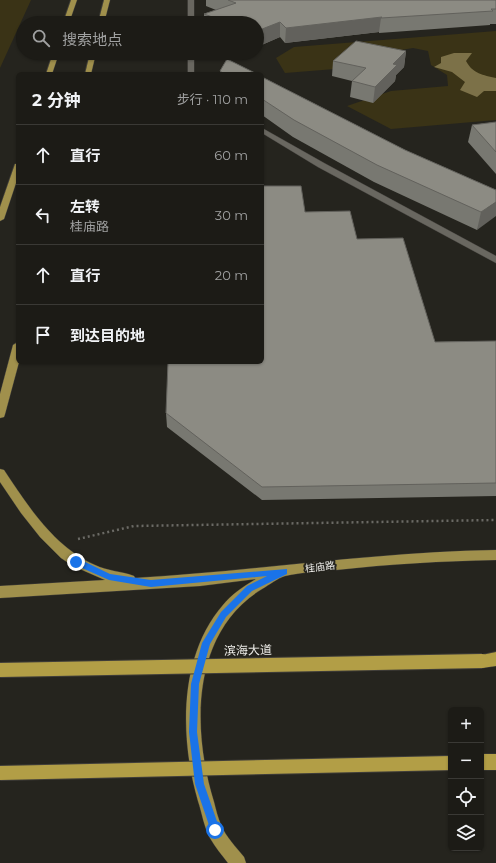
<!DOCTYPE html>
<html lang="zh">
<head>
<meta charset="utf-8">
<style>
  body { margin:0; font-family:Montserrat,"Noto Sans SC",sans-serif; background:#292823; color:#f1f3f6 }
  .controls { position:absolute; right:12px; bottom:12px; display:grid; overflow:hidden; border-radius:6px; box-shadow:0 1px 3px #0004 }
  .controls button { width:36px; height:36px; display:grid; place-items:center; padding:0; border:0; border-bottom:1px solid #3a3935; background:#1c1b16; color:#f1f3f6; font:20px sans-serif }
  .stop { position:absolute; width:12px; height:12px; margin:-9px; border:3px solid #1a73e8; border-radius:50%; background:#fff }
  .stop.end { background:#1a73e8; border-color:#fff; box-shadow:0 1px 4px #0008 }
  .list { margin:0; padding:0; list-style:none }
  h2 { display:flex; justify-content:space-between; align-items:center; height:52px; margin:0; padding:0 16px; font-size:17px }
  h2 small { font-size:13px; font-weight:400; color:#a0a1a1 }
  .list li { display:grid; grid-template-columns:26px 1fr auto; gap:12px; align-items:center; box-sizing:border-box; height:60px; padding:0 16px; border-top:1px solid #3a3935 }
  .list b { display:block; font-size:15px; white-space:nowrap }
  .list p { margin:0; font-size:13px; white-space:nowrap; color:#a0a1a1 }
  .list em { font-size:13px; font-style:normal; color:#a0a1a1 }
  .icon { flex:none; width:22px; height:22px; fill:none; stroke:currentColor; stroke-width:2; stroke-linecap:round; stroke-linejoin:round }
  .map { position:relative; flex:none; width:496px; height:863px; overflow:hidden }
  .search { position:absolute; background:#1c1b16; box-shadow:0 1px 3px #0004; left:16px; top:16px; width:248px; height:44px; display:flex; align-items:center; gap:10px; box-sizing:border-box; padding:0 14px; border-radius:22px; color:#a0a1a1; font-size:15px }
  .panel { position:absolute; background:#1c1b16; box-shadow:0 1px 3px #0004; left:16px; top:72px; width:248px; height:292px; border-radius:6px }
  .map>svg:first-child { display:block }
</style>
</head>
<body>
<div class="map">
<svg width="496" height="863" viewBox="0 0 496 863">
  <rect width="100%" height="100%" fill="#25241e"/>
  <g fill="#3a3316">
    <polygon points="0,0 31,0 0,68"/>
    <polygon points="496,31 496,120 391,129 347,106 391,91 448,86 447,75 431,65 428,51 413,48 377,54 335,69 285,73 276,58 294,47"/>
  </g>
  <path fill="#7c7148" d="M454,53H472L466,61C473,74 483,75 496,78V91H484L477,97L460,90L465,82L452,72L434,67L441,63V57Z"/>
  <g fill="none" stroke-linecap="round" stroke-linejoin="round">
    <g stroke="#403e3a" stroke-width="1">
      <g id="service">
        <rect x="188" y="0" width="6" height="23"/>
        <rect x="188" y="53" width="6" height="21"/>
        <polygon points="262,128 324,163 496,256 496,263 318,167 262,133"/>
      </g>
    </g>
    <g stroke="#403e3a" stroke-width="1">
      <g id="primary">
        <polygon points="71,0 77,0 69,23 63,23"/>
        <polygon points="104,0 110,0 104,23 98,23"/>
        <polygon points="53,53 59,53 52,74 46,74"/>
        <polygon points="90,53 96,53 91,74 85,74"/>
        <polygon points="15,164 18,164 18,177 4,219 0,221 0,207"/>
        <polygon points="18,342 19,362 5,414 4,417 0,418 0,394 13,345"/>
        <path d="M0,469L4,470C28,506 54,547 95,565C107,571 121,571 134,576L135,578C256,571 374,552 496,550V560C442,561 390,564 336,570C320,572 301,572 285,576C278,578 269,585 262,589C190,633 192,731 214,802C216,810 218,818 221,825C226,837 236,847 244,857L246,863H228C222,855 215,847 210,838C204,827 202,813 198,801C180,739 178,657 223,605C232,594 244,586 256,579L200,586L0,598V586L105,580L73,566L61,558L40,537L21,513L0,482Z"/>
      </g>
    </g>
    <g stroke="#403e3a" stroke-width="1">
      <g id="trunk">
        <polygon points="496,652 496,666 482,668 477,666 475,661 477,656"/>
        <rect x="481" y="754" width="15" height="16"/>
      </g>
    </g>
    <polyline stroke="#6b6a65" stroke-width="2.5" stroke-dasharray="2 3" stroke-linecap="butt" points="78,539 134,526 496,520"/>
    <use href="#service" fill="#696760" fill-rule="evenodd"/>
    <use href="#primary" fill="#a0904c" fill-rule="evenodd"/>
    <use href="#trunk" fill="#b29e46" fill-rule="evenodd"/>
    <g stroke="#403e3a" stroke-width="16" stroke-linecap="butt">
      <g id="trunk-bridge">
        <polyline points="0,670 482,661"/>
        <polyline points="0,773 451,763"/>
      </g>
    </g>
    <use href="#trunk-bridge" stroke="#b29e46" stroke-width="14"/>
  </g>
  <g fill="#787871">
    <polygon points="206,0 496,0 496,24 490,24 490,25 379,33 379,32 285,43 280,37 257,47 257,23 204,22 204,14 216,10 206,6"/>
    <polygon points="406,51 404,67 396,75 395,81 373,103 350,97 352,81 332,76 333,61"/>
    <polygon points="220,71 257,74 220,74"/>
    <polygon points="262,77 405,150 496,190 477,230 374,182 293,137 262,115"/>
    <polygon points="496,122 496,174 468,142 472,125"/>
    <polygon points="305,212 357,239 435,342 496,341 496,496 262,500 167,427 166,413"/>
  </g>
  <g fill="#62615c">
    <polygon points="382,17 381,18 379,32 285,43 286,28"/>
    <polygon points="280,22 280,37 257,47 257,31"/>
    <polygon points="406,51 404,67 396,75 395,81 373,103 375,87 393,64"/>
    <polygon points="496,202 496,216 477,230 481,212"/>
  </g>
  <g fill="#8c8b83" stroke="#62615c">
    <polygon points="228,0 496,0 496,9 491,9 493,11 381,18 382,17 286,28 280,22 257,31 257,23 203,23 215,18 204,14 236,3"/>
    <polygon points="356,41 406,51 393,64 397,65 375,87 352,81 366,68 333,61"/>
    <polygon points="227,59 257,74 224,74 220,71"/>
    <polygon points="262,77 405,150 496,190 496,202 481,212 377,165 294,120 262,99"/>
    <polygon points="496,122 496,152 472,125"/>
    <polygon points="262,186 301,186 305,212 350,211 357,239 403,238 435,342 496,341 496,483 262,487 166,413 168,362 262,362"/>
  </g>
  <polygon fill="#1a73e8" points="73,559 79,559 110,574 151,580 287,569 287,574 252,591 226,617 210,644 199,684 197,732 204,784 220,830 219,834 215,835 212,834 195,784 189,732 191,684 202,643 221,612 247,586 267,576 151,587 109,580 73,564"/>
  <g text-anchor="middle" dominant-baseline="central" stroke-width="4" stroke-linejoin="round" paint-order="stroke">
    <g font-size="10" fill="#efeeea" stroke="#25241e">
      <text transform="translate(320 567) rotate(-7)">桂庙路</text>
    </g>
    <g font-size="12" fill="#efeeea" stroke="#25241e">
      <text transform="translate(248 650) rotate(-1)">滨海大道</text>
    </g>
  </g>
</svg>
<div class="controls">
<button>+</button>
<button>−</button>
<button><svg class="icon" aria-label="locate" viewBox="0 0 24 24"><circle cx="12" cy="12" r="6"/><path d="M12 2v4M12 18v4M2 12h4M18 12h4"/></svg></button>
<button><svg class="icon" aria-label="layers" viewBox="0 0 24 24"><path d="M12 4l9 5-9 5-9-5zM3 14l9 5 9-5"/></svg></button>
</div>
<div class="stop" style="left:215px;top:830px"></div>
<div class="stop end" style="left:76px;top:562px"></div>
<div class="search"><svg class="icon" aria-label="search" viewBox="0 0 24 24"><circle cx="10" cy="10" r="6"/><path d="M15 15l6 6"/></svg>搜索地点</div>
<section class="panel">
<h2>2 分钟<small>步行 · 110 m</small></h2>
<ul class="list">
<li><svg class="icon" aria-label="ahead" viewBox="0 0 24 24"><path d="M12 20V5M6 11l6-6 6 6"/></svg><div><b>直行</b></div><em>60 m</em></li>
<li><svg class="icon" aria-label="left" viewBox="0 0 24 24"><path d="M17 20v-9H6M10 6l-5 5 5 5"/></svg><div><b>左转</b><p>桂庙路</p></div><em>30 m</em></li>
<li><svg class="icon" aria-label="ahead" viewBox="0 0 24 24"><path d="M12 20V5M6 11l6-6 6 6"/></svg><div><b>直行</b></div><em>20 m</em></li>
<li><svg class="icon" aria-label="arrive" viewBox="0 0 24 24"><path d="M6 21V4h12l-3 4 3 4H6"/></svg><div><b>到达目的地</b></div></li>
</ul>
</section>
</div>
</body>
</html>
